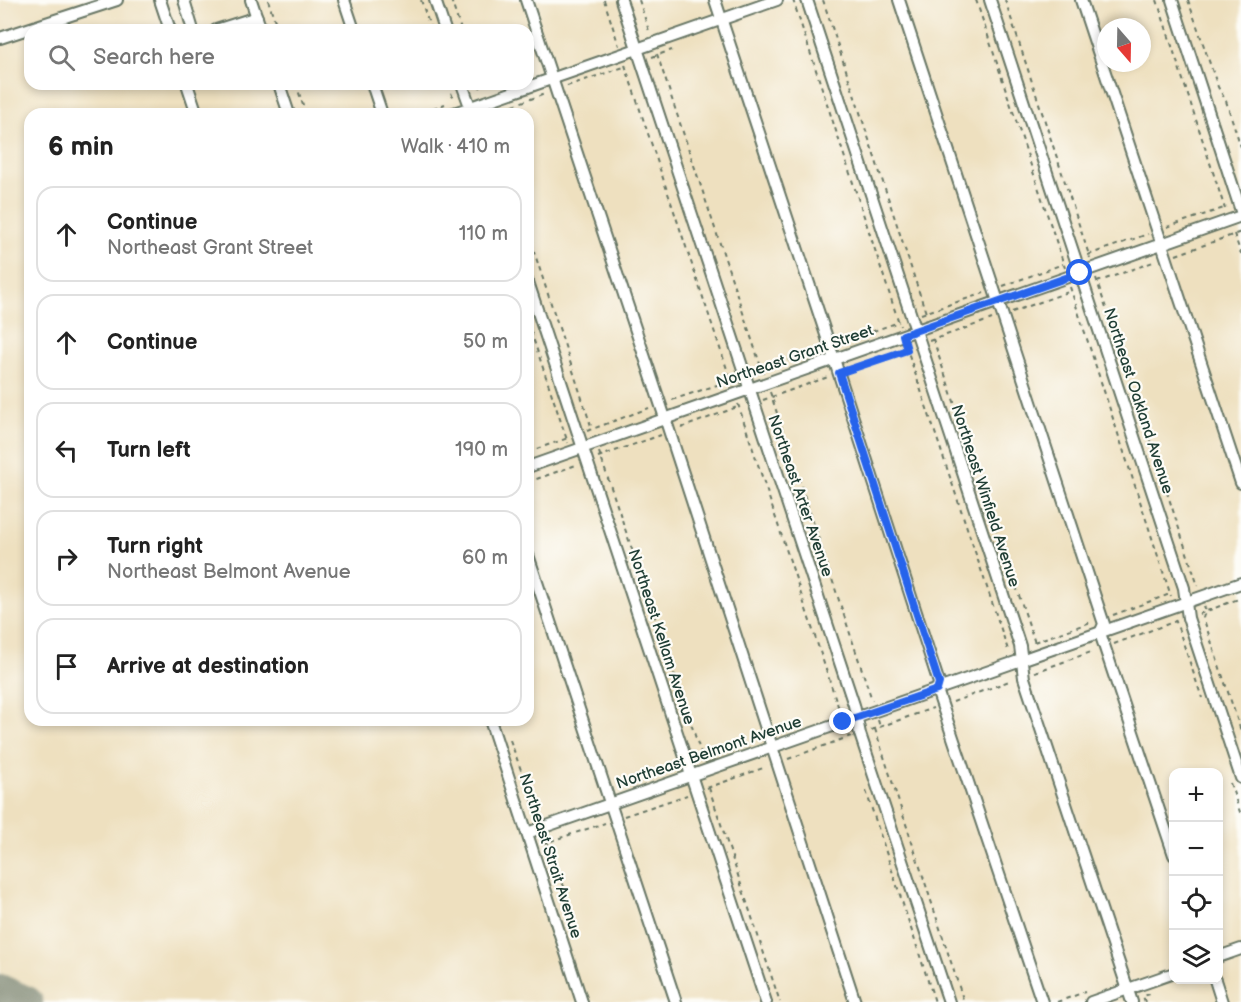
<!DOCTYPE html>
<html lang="en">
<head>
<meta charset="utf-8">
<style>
  body { margin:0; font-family:"Balsamiq Sans",sans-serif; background:#f2f2f2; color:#222 }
  .controls { position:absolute; right:18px; bottom:18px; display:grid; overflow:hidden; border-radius:12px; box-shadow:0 3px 9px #0003 }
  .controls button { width:54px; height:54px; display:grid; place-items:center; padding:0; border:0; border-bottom:2px solid #e0e0e0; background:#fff; color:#222; font:30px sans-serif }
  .compass { position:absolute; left:1097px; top:18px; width:54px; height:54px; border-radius:50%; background:#fff; box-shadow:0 3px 9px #0003; rotate:160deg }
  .stop { position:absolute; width:18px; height:18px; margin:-14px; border:4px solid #2563eb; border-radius:50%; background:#fff }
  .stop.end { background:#2563eb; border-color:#fff; box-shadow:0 2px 6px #0008 }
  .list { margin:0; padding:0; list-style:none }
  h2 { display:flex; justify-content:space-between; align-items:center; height:78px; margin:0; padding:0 24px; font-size:26px }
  h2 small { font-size:20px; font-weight:400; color:#767676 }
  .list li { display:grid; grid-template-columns:39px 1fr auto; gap:18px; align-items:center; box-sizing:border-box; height:96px; margin:0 12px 12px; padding:0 12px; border:2px solid #e0e0e0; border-radius:18px }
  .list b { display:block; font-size:22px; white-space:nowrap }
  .list p { margin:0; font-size:20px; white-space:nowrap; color:#767676 }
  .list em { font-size:20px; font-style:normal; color:#767676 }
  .icon { flex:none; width:33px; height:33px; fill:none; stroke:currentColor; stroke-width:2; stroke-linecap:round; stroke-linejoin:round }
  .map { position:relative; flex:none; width:1241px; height:1002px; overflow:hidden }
  .search { position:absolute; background:#fff; box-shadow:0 3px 9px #0003; left:24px; top:24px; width:510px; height:66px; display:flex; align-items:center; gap:15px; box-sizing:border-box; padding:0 21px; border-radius:18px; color:#767676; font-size:22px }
  .panel { position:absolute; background:#fff; box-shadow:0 3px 9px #0003; left:24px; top:108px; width:510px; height:618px; border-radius:18px }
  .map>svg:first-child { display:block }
</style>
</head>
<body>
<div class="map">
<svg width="1241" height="1002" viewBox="0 0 1241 1002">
  <rect width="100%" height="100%" fill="#fdfcf7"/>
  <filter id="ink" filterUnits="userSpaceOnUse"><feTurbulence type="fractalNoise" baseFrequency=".0167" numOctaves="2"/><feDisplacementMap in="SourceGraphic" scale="12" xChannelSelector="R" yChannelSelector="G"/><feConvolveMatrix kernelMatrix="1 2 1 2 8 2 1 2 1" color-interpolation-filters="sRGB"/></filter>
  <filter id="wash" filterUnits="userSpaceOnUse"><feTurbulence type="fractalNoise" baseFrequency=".008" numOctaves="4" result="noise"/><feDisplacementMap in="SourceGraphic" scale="24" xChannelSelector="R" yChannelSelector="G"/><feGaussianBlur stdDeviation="1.35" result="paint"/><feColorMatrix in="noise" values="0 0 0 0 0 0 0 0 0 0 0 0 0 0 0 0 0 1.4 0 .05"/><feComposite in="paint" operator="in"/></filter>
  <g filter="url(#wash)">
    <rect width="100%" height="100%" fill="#eee0bf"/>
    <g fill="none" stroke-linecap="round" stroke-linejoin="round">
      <polyline stroke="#868e7a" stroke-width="32" points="0,990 27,1002"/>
    </g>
  </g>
  <g filter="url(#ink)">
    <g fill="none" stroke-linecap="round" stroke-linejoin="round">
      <g stroke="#677665" stroke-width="14">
        <g id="minor">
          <polyline points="160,0 170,30"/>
          <polyline points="184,0 193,30"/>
          <polyline points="251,0 261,30"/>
          <polyline points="344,0 354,30"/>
          <polyline points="435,0 445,30"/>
          <polyline points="526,0 665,418 855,1002"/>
          <polyline points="621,0 854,705 860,734 949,1002"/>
          <polyline points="715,0 834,359 937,677 939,683 937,690 1042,1002"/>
          <polyline points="807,0 1020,646 1024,678 1132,1002"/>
          <polyline points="899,0 1104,624 1100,633 1174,855"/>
          <polyline points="990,0 1184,588 1188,618 1241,778"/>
          <polyline points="1081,0 1241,483"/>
          <polyline points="1172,0 1241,211"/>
          <polyline points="216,30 257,17"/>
          <polyline points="0,38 117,0"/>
          <polyline points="187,84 197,114"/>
          <polyline points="279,84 289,114"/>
          <polyline points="372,84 382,114"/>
          <polyline points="462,84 472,112"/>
          <polyline points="451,114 777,0"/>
          <polyline points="528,282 766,1002"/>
          <polyline points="528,467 1241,216"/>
          <polyline points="528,555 676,1002"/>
          <polyline points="490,720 582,1002"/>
          <polyline points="527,833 1241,583"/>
          <polyline points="1218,957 1241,949"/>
          <polyline points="1215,980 1222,1002"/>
          <polyline points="1091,1002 1174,973"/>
        </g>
      </g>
      <g stroke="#677665" stroke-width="2" stroke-dasharray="4.5 4.5" stroke-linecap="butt">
        <polyline points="268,0 278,30"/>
        <polyline points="421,0 431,30"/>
        <polyline points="451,0 461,30"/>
        <polyline points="604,0 619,46"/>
        <polyline points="639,0 650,34"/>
        <polyline points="793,0 900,326"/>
        <polyline points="823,0 926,313"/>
        <polyline points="976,0 1065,268"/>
        <polyline points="1005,0 1090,258"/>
        <polyline points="1157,0 1225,209"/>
        <polyline points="1188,0 1218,87 1226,101 1241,147"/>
        <polyline points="657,54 763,373"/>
        <polyline points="652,57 672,50"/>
        <polyline points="625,65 732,384"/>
        <polyline points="296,84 306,114"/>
        <polyline points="448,84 454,101"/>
        <polyline points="479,84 482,91"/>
        <polyline points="567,86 627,66"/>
        <polyline points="496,111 545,94"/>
        <polyline points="416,114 445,104"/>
        <polyline points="1167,227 1227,207"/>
        <polyline points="528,233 592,429"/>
        <polyline points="1234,234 1241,254"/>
        <polyline points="1088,255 1148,234"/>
        <polyline points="1176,255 1241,232"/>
        <polyline points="1096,278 1198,586"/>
        <polyline points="1097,282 1156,261"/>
        <polyline points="1003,286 1063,264"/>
        <polyline points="1070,287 1171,596"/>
        <polyline points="1012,312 1071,291"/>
        <polyline points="921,314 984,293"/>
        <polyline points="528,323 568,443"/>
        <polyline points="933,339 1035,643"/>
        <polyline points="929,341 992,319"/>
        <polyline points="839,343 899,322"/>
        <polyline points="906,346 1009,653"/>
        <polyline points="848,370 907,349"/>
        <polyline points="754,372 820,350"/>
        <polyline points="770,392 872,700"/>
        <polyline points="672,400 732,380"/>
        <polyline points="763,400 828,377"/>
        <polyline points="738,404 840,712"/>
        <polyline points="681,428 740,406"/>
        <polyline points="587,431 649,408"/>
        <polyline points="528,452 568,438"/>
        <polyline points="599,452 703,759"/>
        <polyline points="598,457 661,435"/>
        <polyline points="528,482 576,465"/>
        <polyline points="1204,606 1206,611 1203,617 1241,731"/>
        <polyline points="1199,614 1241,598"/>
        <polyline points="1113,615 1170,594"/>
        <polyline points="1175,619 1202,698"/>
        <polyline points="1034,642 1091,622"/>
        <polyline points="1114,644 1176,621"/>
        <polyline points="1035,672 1094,651"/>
        <polyline points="953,702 1012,680"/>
        <polyline points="878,720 880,727"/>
        <polyline points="875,729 964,1002"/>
        <polyline points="871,730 933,708"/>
        <polyline points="510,740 539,819"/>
        <polyline points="788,759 851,736"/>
        <polyline points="1230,783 1241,815"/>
        <polyline points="707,788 766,767"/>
        <polyline points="709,788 780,1002"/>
        <polyline points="866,791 935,1002"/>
        <polyline points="624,816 687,795"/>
        <polyline points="547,841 567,895"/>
        <polyline points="542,844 605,823"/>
        <polyline points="1057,1002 1085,992"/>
        <polyline points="1145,1002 1143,996 1150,994 1150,993"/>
      </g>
      <use href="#minor" stroke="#fff" stroke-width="10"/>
    </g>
  </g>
  <g fill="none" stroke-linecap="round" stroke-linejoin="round" filter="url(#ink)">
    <polyline stroke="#2563eb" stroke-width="8" points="843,722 937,690 939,683 839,373 907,350 903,335 1080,273"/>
  </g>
  <g text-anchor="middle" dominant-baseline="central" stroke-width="4.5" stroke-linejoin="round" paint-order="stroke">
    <g font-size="16" fill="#1f3d34" stroke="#fdfcf7">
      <text transform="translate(795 357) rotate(-19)">Northeast Grant Street</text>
      <text transform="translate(1138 401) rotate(72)">Northeast Oakland Avenue</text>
      <text transform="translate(800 496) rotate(71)">Northeast Arter Avenue</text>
      <text transform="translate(985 496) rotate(72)">Northeast Winfield Avenue</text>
      <text transform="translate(661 637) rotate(72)">Northeast Kellam Avenue</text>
      <text transform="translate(709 753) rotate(-19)">Northeast Belmont Avenue</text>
      <text transform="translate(550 856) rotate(72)">Northeast Strait Avenue</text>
    </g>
  </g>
</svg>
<div class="controls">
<button>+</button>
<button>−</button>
<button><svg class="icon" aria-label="locate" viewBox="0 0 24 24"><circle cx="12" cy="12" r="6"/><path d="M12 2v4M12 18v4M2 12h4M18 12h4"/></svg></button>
<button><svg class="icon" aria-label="layers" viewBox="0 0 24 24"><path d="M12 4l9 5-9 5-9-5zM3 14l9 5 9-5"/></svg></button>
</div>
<svg class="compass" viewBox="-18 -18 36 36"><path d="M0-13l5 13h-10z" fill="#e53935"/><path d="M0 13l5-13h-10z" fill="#767676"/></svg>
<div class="stop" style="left:1080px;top:273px"></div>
<div class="stop end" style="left:843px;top:722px"></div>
<div class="search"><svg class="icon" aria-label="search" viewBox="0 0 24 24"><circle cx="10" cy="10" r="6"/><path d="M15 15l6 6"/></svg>Search here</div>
<section class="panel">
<h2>6 min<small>Walk · 410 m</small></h2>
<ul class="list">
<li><svg class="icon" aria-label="ahead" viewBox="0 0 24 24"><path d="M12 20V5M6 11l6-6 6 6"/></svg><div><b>Continue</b><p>Northeast Grant Street</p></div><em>110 m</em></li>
<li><svg class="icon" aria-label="ahead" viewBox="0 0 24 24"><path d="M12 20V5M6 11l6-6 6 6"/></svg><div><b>Continue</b></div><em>50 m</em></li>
<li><svg class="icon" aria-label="left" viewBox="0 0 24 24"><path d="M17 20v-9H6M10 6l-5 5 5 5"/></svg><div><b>Turn left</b></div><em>190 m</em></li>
<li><svg class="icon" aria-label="right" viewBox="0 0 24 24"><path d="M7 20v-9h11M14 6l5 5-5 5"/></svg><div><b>Turn right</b><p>Northeast Belmont Avenue</p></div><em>60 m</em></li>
<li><svg class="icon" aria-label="arrive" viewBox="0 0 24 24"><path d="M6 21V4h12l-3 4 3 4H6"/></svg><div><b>Arrive at destination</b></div></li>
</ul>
</section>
</div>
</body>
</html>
